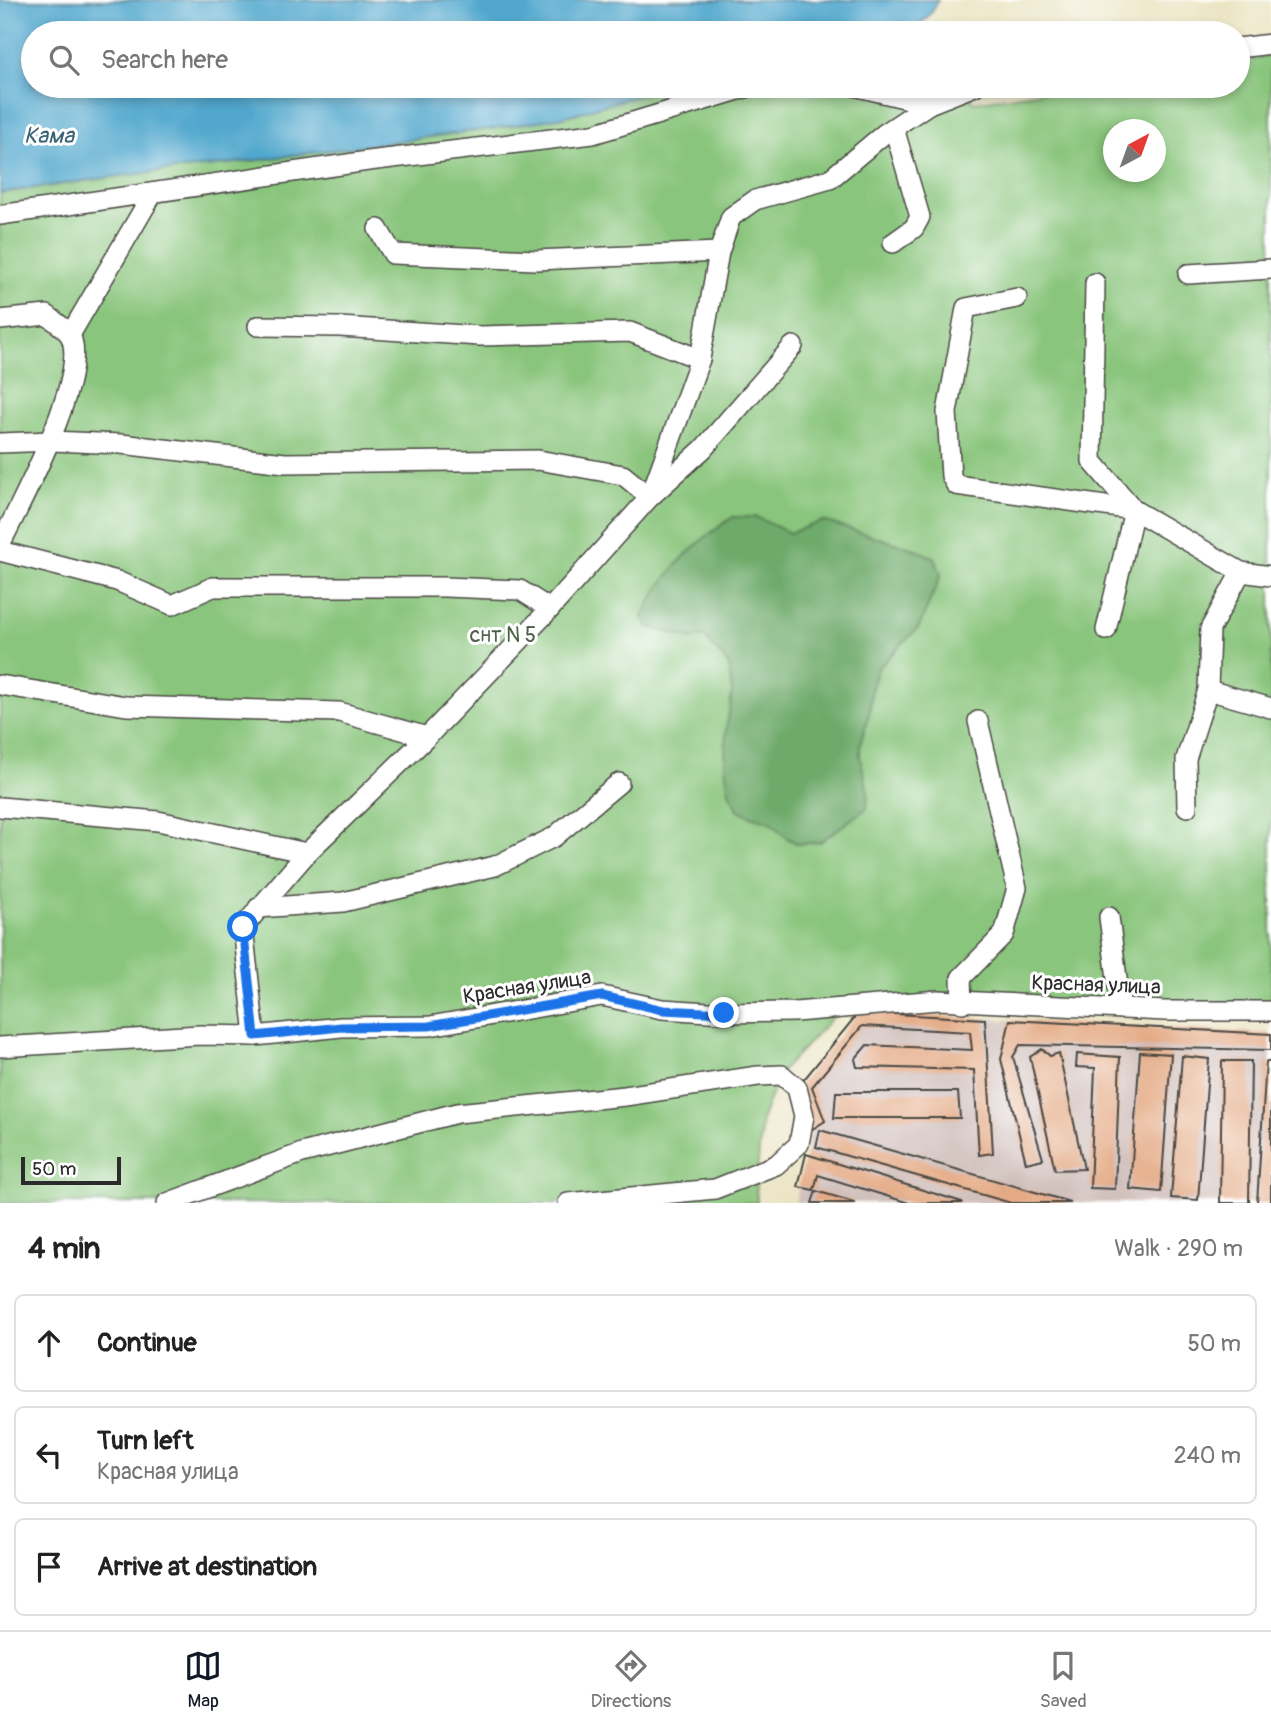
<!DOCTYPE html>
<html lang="en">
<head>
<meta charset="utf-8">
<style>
  body { margin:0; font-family:Pangolin,sans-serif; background:#f6f6f6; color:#222 }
  .compass { position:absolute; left:1103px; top:119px; width:63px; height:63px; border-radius:50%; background:#fff; box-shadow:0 4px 10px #0003; rotate:41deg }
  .scale { position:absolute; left:21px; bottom:18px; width:100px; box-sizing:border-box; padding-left:7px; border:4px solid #2b2b2b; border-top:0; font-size:19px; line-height:24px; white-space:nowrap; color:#2b2b2b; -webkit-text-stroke:5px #fff; paint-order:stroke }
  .stop { position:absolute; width:21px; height:21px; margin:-16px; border:5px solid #1a73e8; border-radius:50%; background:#fff }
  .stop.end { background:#1a73e8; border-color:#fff; box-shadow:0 2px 7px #0008 }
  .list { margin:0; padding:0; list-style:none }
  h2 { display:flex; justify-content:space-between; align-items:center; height:91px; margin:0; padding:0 28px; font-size:30px }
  h2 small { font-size:23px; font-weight:400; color:#767676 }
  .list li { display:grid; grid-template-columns:46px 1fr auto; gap:21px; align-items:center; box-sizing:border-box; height:98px; margin:0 14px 14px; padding:0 14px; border:2px solid #e0e0e0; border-radius:10px }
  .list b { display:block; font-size:26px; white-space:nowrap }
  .list p { margin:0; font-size:23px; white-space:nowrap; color:#767676 }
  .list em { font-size:23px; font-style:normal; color:#767676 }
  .icon { flex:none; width:38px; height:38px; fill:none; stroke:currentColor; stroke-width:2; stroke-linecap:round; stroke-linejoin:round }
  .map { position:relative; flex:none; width:1271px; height:1203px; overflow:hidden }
  .search { position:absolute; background:#fff; box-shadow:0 4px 10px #0003; left:21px; right:21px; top:21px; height:77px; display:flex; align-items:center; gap:18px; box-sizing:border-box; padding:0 24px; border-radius:38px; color:#767676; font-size:26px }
  .sheet { height:427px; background:#fff }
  nav { display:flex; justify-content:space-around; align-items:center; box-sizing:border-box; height:98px; border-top:2px solid #e0e0e0; background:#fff; font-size:19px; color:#767676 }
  nav a { display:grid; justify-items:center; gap:4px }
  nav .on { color:#111827 }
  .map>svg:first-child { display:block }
</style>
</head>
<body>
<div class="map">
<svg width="1271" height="1203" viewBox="0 0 1271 1203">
  <rect width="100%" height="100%" fill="#fff"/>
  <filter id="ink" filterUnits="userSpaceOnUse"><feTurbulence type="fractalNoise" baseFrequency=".0143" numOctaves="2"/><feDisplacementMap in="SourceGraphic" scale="14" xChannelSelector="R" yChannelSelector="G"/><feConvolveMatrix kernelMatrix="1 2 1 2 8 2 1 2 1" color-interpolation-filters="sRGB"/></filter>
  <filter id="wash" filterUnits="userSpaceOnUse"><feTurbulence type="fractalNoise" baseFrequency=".00686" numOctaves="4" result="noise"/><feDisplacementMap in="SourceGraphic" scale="28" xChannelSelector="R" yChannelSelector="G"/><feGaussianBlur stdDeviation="1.57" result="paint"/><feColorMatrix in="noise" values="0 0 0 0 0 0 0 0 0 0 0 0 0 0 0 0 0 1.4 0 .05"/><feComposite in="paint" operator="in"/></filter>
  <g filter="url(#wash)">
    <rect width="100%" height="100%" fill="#ebe4c3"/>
    <polygon fill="#d0c0bc" points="859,1012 1271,1034 1271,1203 795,1203 811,1130 801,1083"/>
    <path fill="#89c57b" stroke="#5a7853" stroke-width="2" fill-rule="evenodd" d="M1271,55V1006L848,1001L779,1074L762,1118L756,1184L757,1203H0V193L126,175L213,166L489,129L563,117L671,86H964L973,102L1082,86H1238V62ZM1114,130H1156V172H1114Z"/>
    <path fill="#6eaa6b" stroke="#4c6a4b" stroke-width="2" d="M733,517H756L790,533L823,521L912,548L935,558L941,575L919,627L878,668L871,691L870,710L860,745V756L868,792L867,808L820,842L798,844L787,838L770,822L751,816L738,810L729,792L725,767L726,730L732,693L729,665L704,636L692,639L647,626L643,617C661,574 695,542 733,517Z"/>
    <path fill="#51a7cd" stroke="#3e697c" stroke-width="2" d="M0,0H938C931,19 918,27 899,33H33V86H671L563,117L489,129L213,166L126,175L0,193Z"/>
    <g id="blocks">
      <g fill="#e4aa85">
        <polygon points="859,1012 985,1019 993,1153 979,1155 974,1070 857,1067 855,1059 867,1045 972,1050 970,1032 862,1026 812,1087 825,1121 811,1130 801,1083"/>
        <polygon points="1010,1020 1271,1034 1271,1050 1020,1045 1013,1057 1043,1159 1026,1163 1001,1059"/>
        <polygon points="1042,1049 1050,1056 1059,1053 1084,1169 1055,1170 1030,1057"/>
        <polygon points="1140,1052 1171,1054 1161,1192 1130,1189"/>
        <polygon points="1077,1054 1120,1057 1115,1189 1090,1188 1095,1068 1076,1067"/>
        <polygon points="1182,1056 1209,1059 1198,1200 1171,1198"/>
        <polygon points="1222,1061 1251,1061 1249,1203 1220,1203"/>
        <polygon points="1266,1062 1271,1062 1271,1203 1257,1203"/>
        <polygon points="836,1092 958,1092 960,1118 834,1118"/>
        <polygon points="820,1130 1070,1202 1070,1203 1011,1203 816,1147"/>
        <polygon points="806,1154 962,1202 962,1203 909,1203 818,1175 814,1190 798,1187"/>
        <polygon points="816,1191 854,1202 854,1203 812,1203"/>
      </g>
    </g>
  </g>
  <g filter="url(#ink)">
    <use href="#blocks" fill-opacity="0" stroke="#484742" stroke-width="2"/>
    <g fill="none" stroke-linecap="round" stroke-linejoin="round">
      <g stroke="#484742" stroke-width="22">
        <g id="minor">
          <polyline points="1238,48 1271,44"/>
          <polyline points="854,86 929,104 975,86"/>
          <polyline points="0,215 368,161 593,134 752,86"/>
          <polyline points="378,229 393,254 536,260 719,252"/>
          <polyline points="893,243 914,228 920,217 894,128"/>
          <polyline points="1188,274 1271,269"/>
          <polyline points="1095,283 1092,461 1134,510 1241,572 1271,576"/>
          <polyline points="1017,298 966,308 947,412 951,476 956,485 1134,510 1106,630"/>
          <path d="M0,320L47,315C54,321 67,329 71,337C88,379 20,504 0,545"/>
          <polyline points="258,326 340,327 480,336 630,332 700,359"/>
          <polyline points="70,335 153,193"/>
          <polyline points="0,443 52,441 121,444 285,463 538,460 623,475 650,497 703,449 793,346"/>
          <polyline points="0,551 117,581 172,605 213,587 445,587 520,590 550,609"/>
          <polyline points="0,685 126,706 339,712 427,737"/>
          <polyline points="1208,690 1271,708"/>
          <polyline points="0,807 158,821 307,853"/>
          <polyline points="1187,807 1186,759 1208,690 1210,629 1241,572"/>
          <polyline points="258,908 343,902 495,866 554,837 619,783"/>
          <polyline points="1109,917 1121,1009"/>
          <polyline points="962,1003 961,978 1004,934 1017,888 978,721"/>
          <polyline points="255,1036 243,927 307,853 427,737 550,609 650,497 700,359 719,252 731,217 755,200 830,179 884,134 929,104"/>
          <polyline points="0,1047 200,1035 255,1036 341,1027 430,1026 602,996 662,1009 724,1013 795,1012 938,1000 1165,1011 1271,1011"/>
          <polyline points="167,1203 302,1153 457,1113 625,1096 758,1076 782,1075 797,1088 804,1116 799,1144 776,1165 715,1189 568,1203"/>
        </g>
      </g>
      <use href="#minor" stroke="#fff" stroke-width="19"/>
    </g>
  </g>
  <g fill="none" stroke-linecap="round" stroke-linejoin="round" filter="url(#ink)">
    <polyline stroke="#1a73e8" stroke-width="9" points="243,927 255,1036 341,1027 429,1026 602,996 663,1010 724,1013"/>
  </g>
  <g text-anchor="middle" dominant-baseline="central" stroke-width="6" stroke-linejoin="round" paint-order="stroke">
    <g font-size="21" fill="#4c6147" stroke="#fff">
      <text x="503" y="635">снт N 5</text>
    </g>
    <g font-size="21" fill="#2b2b2b" stroke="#fff">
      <text transform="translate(1096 985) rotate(2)">Красная улица</text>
      <text transform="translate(527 987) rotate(-9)">Красная улица</text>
    </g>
    <g font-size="23" font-style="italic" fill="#3c6374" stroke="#fff">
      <text x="49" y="135">Кама</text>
    </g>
  </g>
</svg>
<svg class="compass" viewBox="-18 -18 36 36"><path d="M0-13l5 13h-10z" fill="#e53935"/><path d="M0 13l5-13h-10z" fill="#767676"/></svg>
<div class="scale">50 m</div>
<div class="stop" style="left:243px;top:927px"></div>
<div class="stop end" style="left:724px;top:1013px"></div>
<div class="search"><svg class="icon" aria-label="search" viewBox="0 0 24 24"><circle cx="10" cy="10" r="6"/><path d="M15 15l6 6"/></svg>Search here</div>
</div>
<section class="sheet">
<h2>4 min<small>Walk · 290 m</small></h2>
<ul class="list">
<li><svg class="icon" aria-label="ahead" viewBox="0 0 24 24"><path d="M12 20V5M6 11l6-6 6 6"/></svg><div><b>Continue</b></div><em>50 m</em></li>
<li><svg class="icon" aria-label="left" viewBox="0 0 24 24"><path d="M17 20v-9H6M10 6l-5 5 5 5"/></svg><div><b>Turn left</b><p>Красная улица</p></div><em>240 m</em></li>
<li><svg class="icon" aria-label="arrive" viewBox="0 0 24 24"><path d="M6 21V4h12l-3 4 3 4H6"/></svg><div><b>Arrive at destination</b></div></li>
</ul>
</section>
<nav>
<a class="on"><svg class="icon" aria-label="map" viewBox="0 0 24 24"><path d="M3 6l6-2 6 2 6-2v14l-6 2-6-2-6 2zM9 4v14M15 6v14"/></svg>Map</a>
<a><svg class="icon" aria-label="directions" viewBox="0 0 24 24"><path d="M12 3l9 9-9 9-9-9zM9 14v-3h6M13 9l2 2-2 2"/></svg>Directions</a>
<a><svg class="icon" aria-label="saved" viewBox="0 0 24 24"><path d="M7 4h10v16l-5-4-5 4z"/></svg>Saved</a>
</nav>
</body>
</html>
